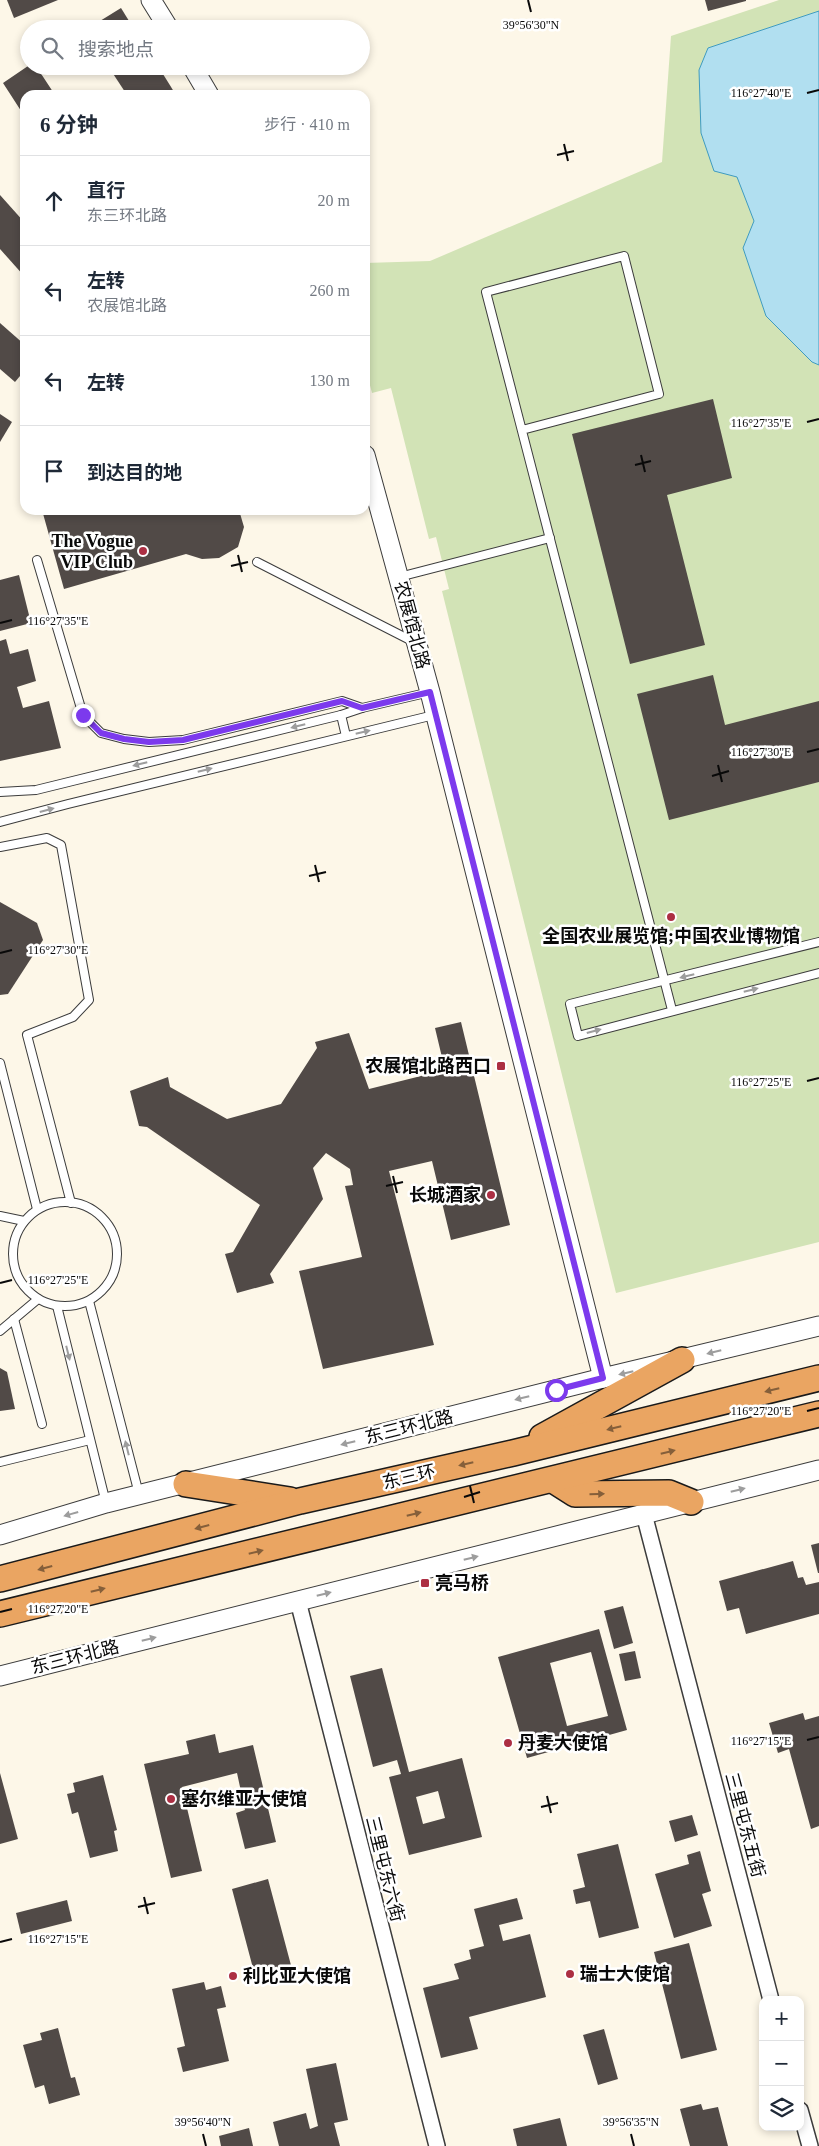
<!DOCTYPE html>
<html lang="zh">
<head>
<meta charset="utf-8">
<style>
  body { margin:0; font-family:"Times New Roman","Noto Sans SC",serif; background:#f6f6f7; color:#1f2937 }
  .controls { position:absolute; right:15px; bottom:15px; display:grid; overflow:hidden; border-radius:10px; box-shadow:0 2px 8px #0003 }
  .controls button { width:45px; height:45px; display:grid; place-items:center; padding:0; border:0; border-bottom:1px solid #e0e1e3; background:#fff; color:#1f2937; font:25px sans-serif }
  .stop { position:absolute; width:15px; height:15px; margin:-11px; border:4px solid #7c3aed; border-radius:50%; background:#fff }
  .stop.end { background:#7c3aed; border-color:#fff; box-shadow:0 1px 5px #0008 }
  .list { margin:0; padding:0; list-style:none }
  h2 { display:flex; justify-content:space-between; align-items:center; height:65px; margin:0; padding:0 20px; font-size:21px }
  h2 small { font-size:16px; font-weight:400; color:#747a83 }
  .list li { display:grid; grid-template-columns:32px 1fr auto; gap:15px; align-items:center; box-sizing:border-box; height:90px; padding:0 20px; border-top:1px solid #e0e1e3 }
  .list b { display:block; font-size:19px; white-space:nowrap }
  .list p { margin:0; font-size:16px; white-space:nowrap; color:#747a83 }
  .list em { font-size:16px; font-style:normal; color:#747a83 }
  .icon { flex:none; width:28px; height:28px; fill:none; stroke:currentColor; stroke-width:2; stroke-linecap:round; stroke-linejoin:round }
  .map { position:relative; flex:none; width:819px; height:2146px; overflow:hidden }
  .search { position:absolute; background:#fff; box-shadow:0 2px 8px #0003; left:20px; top:20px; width:350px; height:55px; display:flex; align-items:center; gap:12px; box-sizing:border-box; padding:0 18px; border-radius:28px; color:#747a83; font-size:19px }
  .panel { position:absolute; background:#fff; box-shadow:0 2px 8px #0003; left:20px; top:90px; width:350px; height:425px; border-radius:15px }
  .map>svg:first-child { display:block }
</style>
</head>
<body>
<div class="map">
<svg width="819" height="2146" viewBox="0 0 819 2146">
  <rect width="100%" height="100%" fill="#fdf7e8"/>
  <polygon fill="#d2e3b6" points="779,0 819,0 819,1242 616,1293 442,591 449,589 436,537 429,539 391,388 372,393 365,366 365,263 430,261 662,162 671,36"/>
  <polygon fill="#b1dff0" stroke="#3f9bc0" points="819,11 819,365 812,362 766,316 743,248 754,221 737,177 714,171 701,133 699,70 708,48"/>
  <g fill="#514a47" fill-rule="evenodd">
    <polygon points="7,0 58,0 14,18"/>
    <polygon points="705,0 746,0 746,1 708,11"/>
    <polygon points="121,8 134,29 87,29"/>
    <polygon points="28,66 36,66 55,95 25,95 25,117 3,83"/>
    <polygon points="108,66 158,66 176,95 127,95"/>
    <polygon points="0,195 25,223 25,277 0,249"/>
    <polygon points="0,323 25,345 25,370 15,382 0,369"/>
    <polygon points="713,399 732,478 667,495 705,645 630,664 572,434"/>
    <polygon points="0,414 12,422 0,442"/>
    <polygon points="42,510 239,510 244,527 238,547 219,558 202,559 186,554 64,589"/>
    <polygon points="19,575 31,623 0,631 0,580"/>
    <polygon points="6,639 10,654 28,649 36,681 17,687 23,708 49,701 61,748 0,761 0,641"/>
    <polygon points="713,675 725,725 819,701 819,782 669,820 637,694"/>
    <polygon points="0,902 37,923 43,940 8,994 0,995"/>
    <polygon points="461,1022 510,1225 451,1240 432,1161 389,1171 434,1345 323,1369 299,1271 362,1257 345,1186 353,1185 350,1169 326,1153 313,1168 323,1199 270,1274 274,1283 237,1293 225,1254 233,1252 260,1205 147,1127 139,1126 130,1091 168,1077 170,1087 227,1119 281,1104 317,1048 315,1042 349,1033 369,1089 445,1070 435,1028"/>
    <polygon points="0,1368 7,1372 15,1409 0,1411"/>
    <polygon points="819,1543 819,1573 818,1573 811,1545"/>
    <polygon points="793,1561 798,1578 803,1577 806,1585 819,1582 819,1614 746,1634 739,1608 727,1611 719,1581"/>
    <polygon points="623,1606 633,1643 614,1649 604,1611"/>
    <path d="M599,1629L627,1730L527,1758L498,1657ZM591,1652L608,1716L567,1726L550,1663Z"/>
    <polygon points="635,1651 641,1678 625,1681 619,1654"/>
    <path d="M382,1668L409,1772L462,1758L482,1837L409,1855L389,1777L401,1774L397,1760L373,1767L350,1676ZM438,1791L445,1818L423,1824L416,1797Z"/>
    <polygon points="803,1713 805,1720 819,1716 819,1826 811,1829 789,1749 778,1753 769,1723"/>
    <polygon points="215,1734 219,1753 253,1745 276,1842 245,1849 236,1813 245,1810 237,1773 182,1787 202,1871 171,1878 144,1764 189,1754 186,1741"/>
    <polygon points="0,1773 18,1839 0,1844"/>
    <polygon points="103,1775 117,1830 114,1831 118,1851 90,1858 78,1812 72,1814 67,1794 75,1792 73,1783"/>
    <polygon points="692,1815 698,1835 675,1842 669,1821"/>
    <polygon points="618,1844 639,1928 599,1938 590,1901 576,1904 573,1890 585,1887 577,1854"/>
    <polygon points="700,1851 711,1891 702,1894 712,1926 674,1938 655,1874 689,1864 687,1855"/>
    <polygon points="268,1879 292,1969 267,1976 265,1969 254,1972 232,1889"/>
    <polygon points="517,1898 523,1919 499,1925 503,1941 530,1934 546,1997 469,2017 478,2049 441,2058 423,1988 459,1979 454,1964 471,1959 469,1950 484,1946 474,1909"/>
    <polygon points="67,1900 72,1921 21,1934 16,1913"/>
    <polygon points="689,1943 717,2050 681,2059 654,1952"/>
    <polygon points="204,1982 206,1990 221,1986 226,2007 217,2009 229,2061 183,2072 177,2048 185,2046 172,1989"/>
    <polygon points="58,2028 71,2078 75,2077 80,2095 49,2104 44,2085 35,2088 23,2045 42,2040 40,2033"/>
    <polygon points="604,2029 618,2079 598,2085 583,2035"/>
    <polygon points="336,2063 348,2120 334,2123 340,2146 279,2146 273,2122 306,2113 310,2129 318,2126 306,2069"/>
    <polygon points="701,2104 703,2110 718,2107 728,2146 690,2146 680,2109"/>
    <polygon points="560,2118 567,2146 517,2146 513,2129"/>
    <polygon points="249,2128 253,2146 221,2146 219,2136"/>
  </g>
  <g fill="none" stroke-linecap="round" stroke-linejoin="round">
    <g stroke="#3c3c3c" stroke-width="10">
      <g id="service">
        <polyline points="522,430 659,394 624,256 486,292 672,1010"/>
        <polyline points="37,560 83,715 101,733 124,739 149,742 183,740 342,701 362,708"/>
        <polyline points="257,562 414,642"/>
        <polyline points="399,577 550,538"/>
        <polyline points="341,715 346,736"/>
        <polyline points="0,792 36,790 341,715 362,708 430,692"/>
        <polyline points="0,822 68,804 434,715"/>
        <polyline points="0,847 47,838 61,845 89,1000 73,1017 27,1035 71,1203"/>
        <polyline points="819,942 570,1004 578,1036 819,973"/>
        <polyline points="0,1063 37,1209"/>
        <circle cx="65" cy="1254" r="52"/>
        <polyline points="0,1216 24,1221"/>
        <polyline points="89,1301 139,1494"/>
        <polyline points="57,1306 106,1503"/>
        <polyline points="14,1319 42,1424"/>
        <polyline points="0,1331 38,1299"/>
        <polyline points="0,1462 90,1440"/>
      </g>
    </g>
    <g stroke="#3c3c3c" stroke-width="18">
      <g id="minor">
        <polyline points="644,1514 771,2000"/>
        <polyline points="298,1601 437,2146"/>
        <polyline points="800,2110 810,2146"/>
      </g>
    </g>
    <g stroke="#3c3c3c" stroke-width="21">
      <g id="tertiary">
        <polyline points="151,0 169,29"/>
        <polyline points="192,66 209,95"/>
        <polyline points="365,455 430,692 603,1378"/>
        <polyline points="0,1535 106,1503 603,1378 819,1326"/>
        <polyline points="0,1676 819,1470"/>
      </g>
    </g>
    <g stroke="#1a1a1a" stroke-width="28">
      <g id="trunk">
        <polyline points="542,1437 682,1360"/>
        <polyline points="553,1480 575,1494 669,1493 691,1502"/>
        <polyline points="186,1484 290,1500"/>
        <polyline points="0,1579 300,1501 513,1453 819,1378"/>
        <polyline points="0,1614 819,1414"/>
      </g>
    </g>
    <use href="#service" stroke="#fff" stroke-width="8"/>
    <use href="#minor" stroke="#fff" stroke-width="15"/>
    <use href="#tertiary" stroke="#fff" stroke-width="19"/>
    <use href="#trunk" stroke="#eaa562" stroke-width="25"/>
  </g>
  <defs><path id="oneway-solid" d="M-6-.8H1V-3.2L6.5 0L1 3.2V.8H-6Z" transform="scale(1.25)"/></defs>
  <g fill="#9d9d9d">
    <use href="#oneway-solid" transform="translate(298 726) rotate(166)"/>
    <use href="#oneway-solid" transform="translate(363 732) rotate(-13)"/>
    <use href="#oneway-solid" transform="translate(140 764) rotate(166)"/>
    <use href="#oneway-solid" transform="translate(205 770) rotate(-14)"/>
    <use href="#oneway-solid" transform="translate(47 810) rotate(-15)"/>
    <use href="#oneway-solid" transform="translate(687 976) rotate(166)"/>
    <use href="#oneway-solid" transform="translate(751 990) rotate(-14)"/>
    <use href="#oneway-solid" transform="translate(594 1031) rotate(-15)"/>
    <use href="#oneway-solid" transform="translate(714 1352) rotate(166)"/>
    <use href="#oneway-solid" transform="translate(68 1353) rotate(76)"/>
    <use href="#oneway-solid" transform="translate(626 1373) rotate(167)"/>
    <use href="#oneway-solid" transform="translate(522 1398) rotate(166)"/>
    <use href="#oneway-solid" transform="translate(348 1443) rotate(166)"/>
    <use href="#oneway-solid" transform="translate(127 1448) rotate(-104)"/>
    <use href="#oneway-solid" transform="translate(738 1490) rotate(-14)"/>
    <use href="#oneway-solid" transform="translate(71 1514) rotate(164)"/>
    <use href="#oneway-solid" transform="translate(471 1558) rotate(-14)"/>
    <use href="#oneway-solid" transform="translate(324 1594) rotate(-14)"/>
    <use href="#oneway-solid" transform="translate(149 1639) rotate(-14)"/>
  </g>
  <g fill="#855f3a">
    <use href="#oneway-solid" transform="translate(772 1390) rotate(166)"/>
    <use href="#oneway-solid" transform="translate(614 1428) rotate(166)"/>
    <use href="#oneway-solid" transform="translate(668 1452) rotate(-14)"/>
    <use href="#oneway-solid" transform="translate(466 1464) rotate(167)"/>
    <use href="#oneway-solid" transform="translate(597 1494) rotate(-2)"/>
    <use href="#oneway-solid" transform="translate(414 1514) rotate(-14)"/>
    <use href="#oneway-solid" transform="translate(202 1527) rotate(165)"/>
    <use href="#oneway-solid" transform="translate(256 1552) rotate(-14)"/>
    <use href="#oneway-solid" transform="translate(45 1568) rotate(165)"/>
    <use href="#oneway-solid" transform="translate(98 1590) rotate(-14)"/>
  </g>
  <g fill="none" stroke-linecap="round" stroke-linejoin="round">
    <polyline stroke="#7c3aed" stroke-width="6" points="83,715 101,733 124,739 149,742 183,740 342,701 362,708 430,692 603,1378 556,1390"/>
  </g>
  <path fill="none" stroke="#090909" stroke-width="2" d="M528,0L531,12M807,93L819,90M564,144L568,161M557,155L574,151M807,422L819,419M641,455L645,472M635,465L651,461M238,555L242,572M231,566L248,562M0,623L12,620M807,752L819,749M718,765L722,782M712,776L729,771M315,865L319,882M309,876L326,872M0,953L12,950M807,1081L819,1078M393,1176L397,1193M386,1186L403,1182M0,1283L12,1280M807,1411L819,1408M470,1486L474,1503M464,1497L480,1492M0,1612L12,1609M807,1740L819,1737M547,1796L551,1813M541,1807L558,1803M144,1897L148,1914M138,1907L155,1903M0,1942L12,1939M203,2134L206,2146M631,2134L634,2146"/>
  <g fill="#ac2f43" stroke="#fff" stroke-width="2">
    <circle cx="143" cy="551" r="5"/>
    <circle cx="671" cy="917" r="5"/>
    <rect x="496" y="1061" width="10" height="10" rx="2.5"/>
    <circle cx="491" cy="1195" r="5"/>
    <rect x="420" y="1578" width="10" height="10" rx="2.5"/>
    <circle cx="508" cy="1743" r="5"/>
    <circle cx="171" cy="1799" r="5"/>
    <circle cx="570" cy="1974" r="5"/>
    <circle cx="233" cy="1976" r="5"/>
  </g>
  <g text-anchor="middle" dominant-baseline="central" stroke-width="5" stroke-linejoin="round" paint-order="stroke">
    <g font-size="18" font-weight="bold" fill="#090909" stroke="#fff" text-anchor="start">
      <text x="133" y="541" text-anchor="end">The Vogue<tspan x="133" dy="21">VIP Club</tspan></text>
      <text x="671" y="936" text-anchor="middle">全国农业展览馆;中国农业博物馆</text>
      <text x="491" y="1066" text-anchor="end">农展馆北路西口</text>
      <text x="481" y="1195" text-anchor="end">长城酒家</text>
      <text x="435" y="1583">亮马桥</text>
      <text x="518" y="1743">丹麦大使馆</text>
      <text x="181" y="1799">塞尔维亚大使馆</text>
      <text x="580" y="1974">瑞士大使馆</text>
      <text x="243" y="1976">利比亚大使馆</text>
    </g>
    <g font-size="18" fill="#090909" stroke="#fff">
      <text transform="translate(412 625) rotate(75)">农展馆北路</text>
      <text transform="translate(409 1427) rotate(-14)">东三环北路</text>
      <text transform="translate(409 1477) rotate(-13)">东三环</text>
      <text transform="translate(75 1657) rotate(-14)">东三环北路</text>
      <text transform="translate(745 1825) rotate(75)">三里屯东五街</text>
      <text transform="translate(385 1869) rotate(76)">三里屯东六街</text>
    </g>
  </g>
  <g font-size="12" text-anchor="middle" fill="#090909" stroke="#fff" stroke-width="5" stroke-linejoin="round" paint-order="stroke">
    <text x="531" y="29">39°56'30"N</text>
    <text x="761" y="97">116°27'40"E</text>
    <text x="761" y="427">116°27'35"E</text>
    <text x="58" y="625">116°27'35"E</text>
    <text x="761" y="756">116°27'30"E</text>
    <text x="58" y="954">116°27'30"E</text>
    <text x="761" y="1086">116°27'25"E</text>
    <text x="58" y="1284">116°27'25"E</text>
    <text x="761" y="1415">116°27'20"E</text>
    <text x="58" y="1613">116°27'20"E</text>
    <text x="761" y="1745">116°27'15"E</text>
    <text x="58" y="1943">116°27'15"E</text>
    <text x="203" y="2126">39°56'40"N</text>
    <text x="631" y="2126">39°56'35"N</text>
  </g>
</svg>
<div class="controls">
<button>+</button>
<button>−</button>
<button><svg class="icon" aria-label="layers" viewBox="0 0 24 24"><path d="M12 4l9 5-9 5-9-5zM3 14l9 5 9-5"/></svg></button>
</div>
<div class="stop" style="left:556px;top:1390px"></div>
<div class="stop end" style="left:83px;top:715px"></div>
<div class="search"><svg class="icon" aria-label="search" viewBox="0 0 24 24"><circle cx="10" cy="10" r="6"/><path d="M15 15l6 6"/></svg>搜索地点</div>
<section class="panel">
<h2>6 分钟<small>步行 · 410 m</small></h2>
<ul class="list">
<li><svg class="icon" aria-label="ahead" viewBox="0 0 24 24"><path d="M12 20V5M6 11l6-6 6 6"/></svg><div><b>直行</b><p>东三环北路</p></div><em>20 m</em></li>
<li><svg class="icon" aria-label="left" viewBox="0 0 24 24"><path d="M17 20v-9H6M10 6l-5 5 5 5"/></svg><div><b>左转</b><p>农展馆北路</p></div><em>260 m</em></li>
<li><svg class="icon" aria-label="left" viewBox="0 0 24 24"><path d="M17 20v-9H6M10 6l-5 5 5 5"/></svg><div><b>左转</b></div><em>130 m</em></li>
<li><svg class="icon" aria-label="arrive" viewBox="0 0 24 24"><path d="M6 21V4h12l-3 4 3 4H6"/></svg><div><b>到达目的地</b></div></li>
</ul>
</section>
</div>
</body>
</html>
